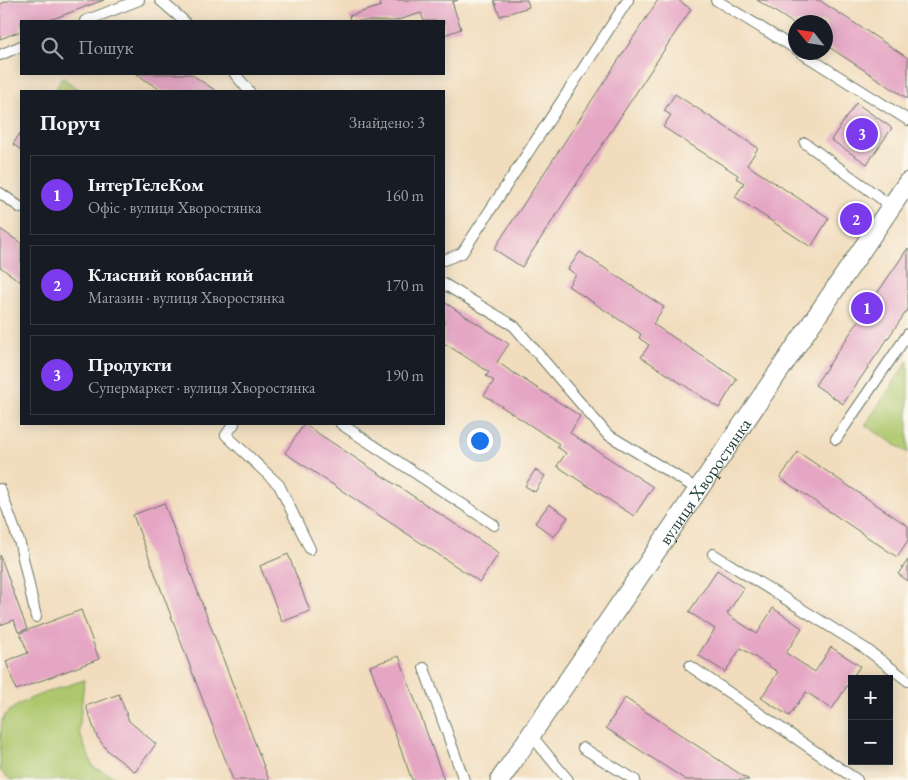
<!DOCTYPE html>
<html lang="uk">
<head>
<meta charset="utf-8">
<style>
  body { margin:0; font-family:"EB Garamond",serif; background:#20242c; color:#f1f3f6 }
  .controls { position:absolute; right:15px; bottom:15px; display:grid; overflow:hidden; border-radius:0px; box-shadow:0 2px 12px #0003 }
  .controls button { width:45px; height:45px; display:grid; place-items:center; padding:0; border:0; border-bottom:1px solid #363941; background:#171b24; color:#f1f3f6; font:25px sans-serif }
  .compass { position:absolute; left:788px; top:15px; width:45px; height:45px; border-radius:50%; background:#171b24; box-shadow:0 2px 12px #0003; rotate:300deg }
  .you { position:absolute; left:479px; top:440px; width:18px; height:18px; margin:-12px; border:4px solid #fff; border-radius:50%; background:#1a73e8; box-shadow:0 0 0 8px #1a73e833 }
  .badge { display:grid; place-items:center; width:32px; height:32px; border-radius:50%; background:#7c3aed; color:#fff; font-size:16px; font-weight:700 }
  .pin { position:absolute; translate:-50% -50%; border:2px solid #fff; box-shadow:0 1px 5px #0006 }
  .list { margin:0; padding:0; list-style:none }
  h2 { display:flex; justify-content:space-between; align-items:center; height:65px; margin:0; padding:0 20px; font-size:21px }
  h2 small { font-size:16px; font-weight:400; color:#9ea1a6 }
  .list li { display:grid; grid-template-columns:32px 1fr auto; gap:15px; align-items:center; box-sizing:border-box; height:80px; margin:0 10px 10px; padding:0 10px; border:1px solid #363941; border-radius:0px }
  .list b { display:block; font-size:19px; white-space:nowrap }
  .list p { margin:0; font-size:16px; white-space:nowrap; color:#9ea1a6 }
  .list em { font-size:16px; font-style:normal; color:#9ea1a6 }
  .icon { flex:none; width:28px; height:28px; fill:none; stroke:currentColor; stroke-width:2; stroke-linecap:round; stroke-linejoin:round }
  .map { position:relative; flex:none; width:908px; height:780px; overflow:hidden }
  .search { position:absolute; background:#171b24; box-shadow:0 2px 12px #0003; left:20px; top:20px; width:425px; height:55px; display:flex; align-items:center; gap:12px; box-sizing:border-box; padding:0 18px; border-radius:0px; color:#9ea1a6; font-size:19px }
  .panel { position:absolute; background:#171b24; box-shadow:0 2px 12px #0003; left:20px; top:90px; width:425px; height:335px; border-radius:0px }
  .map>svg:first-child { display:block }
</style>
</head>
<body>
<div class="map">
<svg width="908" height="780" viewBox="0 0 908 780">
  <rect width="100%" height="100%" fill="#fbf7ec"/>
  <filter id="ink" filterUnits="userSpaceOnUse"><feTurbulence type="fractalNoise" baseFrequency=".02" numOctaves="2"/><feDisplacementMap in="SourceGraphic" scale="10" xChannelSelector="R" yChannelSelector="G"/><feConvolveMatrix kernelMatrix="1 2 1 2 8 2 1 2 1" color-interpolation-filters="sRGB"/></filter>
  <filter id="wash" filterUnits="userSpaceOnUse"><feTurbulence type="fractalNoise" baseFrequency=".0096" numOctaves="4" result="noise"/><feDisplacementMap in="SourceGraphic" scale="20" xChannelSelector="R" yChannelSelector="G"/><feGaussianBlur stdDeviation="1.12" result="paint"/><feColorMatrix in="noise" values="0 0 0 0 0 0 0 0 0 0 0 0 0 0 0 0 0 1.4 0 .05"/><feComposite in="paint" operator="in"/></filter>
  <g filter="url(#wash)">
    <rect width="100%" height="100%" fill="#f1ddbd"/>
    <g fill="#adc76d" stroke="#668250">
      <polygon points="62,77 80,91 55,91"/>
      <polygon points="908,361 908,453 865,425"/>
      <path d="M84,680L79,732L93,767L121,780H11L0,771C0,756 0,733 2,720C13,699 62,688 84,680Z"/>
    </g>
    <g id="blocks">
      <g fill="#e5a6c4">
        <polygon points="10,0 104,0 47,21 21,21 21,31 0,39 0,4"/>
        <polygon points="379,0 458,0 452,2 461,29 444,35 444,21 424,21 421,13 395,21 350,21 349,16 381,6"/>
        <polygon points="494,0 527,0 529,7 500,16"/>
        <polygon points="658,0 678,0 691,9 522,267 494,249"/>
        <polygon points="757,0 819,0 908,58 908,99 826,45 826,22 796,22 796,25"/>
        <polygon points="136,74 191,74 216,91 162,91"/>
        <polygon points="675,94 758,148 747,165 829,218 811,247 735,197 744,183 736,178 738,175 663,127 671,115 664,111"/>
        <polygon points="856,103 892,128 867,164 831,140"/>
        <polygon points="21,132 21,150 13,144"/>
        <polygon points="855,208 867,217 858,231 845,222"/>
        <polygon points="0,229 21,243 21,282 0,267"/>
        <polygon points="908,248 908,309 843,404 815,385"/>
        <polygon points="580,252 664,307 653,324 737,379 719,408 641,357 649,345 639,338 641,334 568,286 576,275 568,269"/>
        <polygon points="444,302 509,344 497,362 580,416 570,433 653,487 634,516 557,466 566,453 557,447 559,444 484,395 494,381 486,376 489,372 444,343"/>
        <polygon points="304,424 499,553 480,582 285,453"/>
        <polygon points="798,452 908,526 908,540 897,557 780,478"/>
        <polygon points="535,470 545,476 535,492 525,486"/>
        <polygon points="164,503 269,780 233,780 133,515"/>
        <polygon points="549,504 568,517 554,537 535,523"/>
        <polygon points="288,554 310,611 282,622 260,566"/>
        <polygon points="0,555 27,629 18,632 14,620 0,625"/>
        <polygon points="908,560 908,581 898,574"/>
        <polygon points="717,570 744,588 727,614 757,634 773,608 802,628 786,653 815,672 831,647 860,666 832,709 806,692 789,716 761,698 778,672 741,648 725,672 698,655 715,629 689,612"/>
        <polygon points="81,610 99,659 16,690 6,661 28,653 20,633"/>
        <polygon points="399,656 444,780 412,780 370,666"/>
        <polygon points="119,694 129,721 156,744 135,772 109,752 97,737 86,706"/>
        <polygon points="625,698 749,780 686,780 606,728"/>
      </g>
    </g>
  </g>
  <g filter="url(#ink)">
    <use href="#blocks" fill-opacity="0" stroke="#687564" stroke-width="1"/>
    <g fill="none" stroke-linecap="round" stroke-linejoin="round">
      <g stroke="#687564" stroke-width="12">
        <g id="service">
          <polyline points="160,0 184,21"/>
          <polyline points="716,0 796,49"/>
          <polyline points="85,21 139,0"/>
          <polyline points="800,52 908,120"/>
          <polyline points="0,55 21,46"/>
          <polyline points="235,74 249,91"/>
          <polyline points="805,143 891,206"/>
          <polyline points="0,193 21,208"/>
          <polyline points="444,260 462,253 628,0"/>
          <polyline points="444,284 514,326 607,434 699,490"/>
          <polyline points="234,424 226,435 279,485 310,549"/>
          <polyline points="341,424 494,525"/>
          <polyline points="836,439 908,334"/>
          <polyline points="0,489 20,544 36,617"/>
          <polyline points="713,554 866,649 908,681"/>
          <polyline points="690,666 857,780"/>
          <polyline points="424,668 464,780"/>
          <polyline points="531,735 568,780"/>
          <polyline points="583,748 635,780"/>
        </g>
      </g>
      <g stroke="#687564" stroke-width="21">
        <g id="minor">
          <path id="s1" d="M500,780L908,182"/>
        </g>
      </g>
      <use href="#service" stroke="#fff" stroke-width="10"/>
      <use href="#minor" stroke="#fff" stroke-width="19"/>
    </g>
  </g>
  <g text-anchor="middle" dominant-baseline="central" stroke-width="5" stroke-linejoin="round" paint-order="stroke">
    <g font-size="18" fill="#1f3d34" stroke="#fbf7ec">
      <text stroke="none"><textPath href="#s1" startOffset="362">вулиця Хворостянка</textPath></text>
    </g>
  </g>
</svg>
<div class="controls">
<button>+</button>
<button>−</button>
</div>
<svg class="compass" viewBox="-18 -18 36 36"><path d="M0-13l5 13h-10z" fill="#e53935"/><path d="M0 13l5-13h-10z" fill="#9ea1a6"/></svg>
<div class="you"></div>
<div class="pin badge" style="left:867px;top:308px">1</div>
<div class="pin badge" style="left:856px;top:219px">2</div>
<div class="pin badge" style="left:862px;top:134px">3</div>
<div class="search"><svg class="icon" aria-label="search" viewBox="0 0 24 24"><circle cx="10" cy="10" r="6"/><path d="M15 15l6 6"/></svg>Пошук</div>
<section class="panel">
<h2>Поруч<small>Знайдено: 3</small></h2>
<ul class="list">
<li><span class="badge">1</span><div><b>ІнтерТелеКом</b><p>Офіс · вулиця Хворостянка</p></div><em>160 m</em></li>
<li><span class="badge">2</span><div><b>Класний ковбасний</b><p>Магазин · вулиця Хворостянка</p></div><em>170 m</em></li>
<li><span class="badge">3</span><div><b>Продукти</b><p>Супермаркет · вулиця Хворостянка</p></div><em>190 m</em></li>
</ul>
</section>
</div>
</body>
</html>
